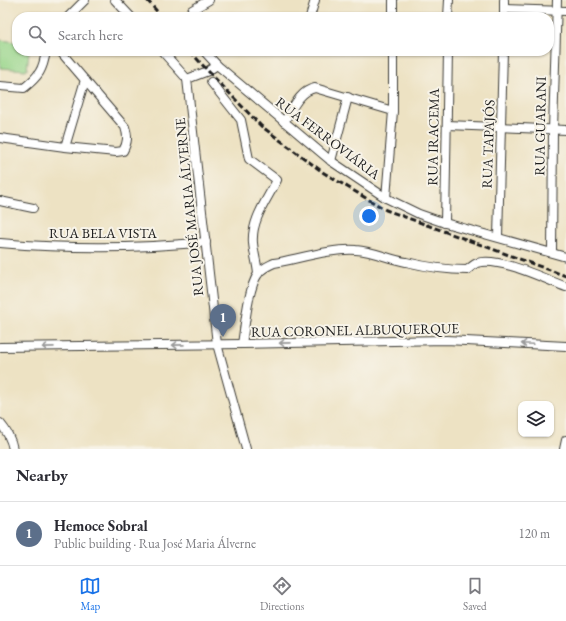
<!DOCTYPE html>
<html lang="en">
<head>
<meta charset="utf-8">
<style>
  body { margin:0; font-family:"EB Garamond",serif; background:#f2f2f3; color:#2b2b33 }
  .controls { position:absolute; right:12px; bottom:12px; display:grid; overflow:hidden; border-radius:8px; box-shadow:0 1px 3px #0004 }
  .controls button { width:36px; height:36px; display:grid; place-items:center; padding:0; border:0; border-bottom:1px solid #e1e1e2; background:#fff; color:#2b2b33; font:20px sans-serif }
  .you { position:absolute; left:369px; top:216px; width:14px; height:14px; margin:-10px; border:3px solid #fff; border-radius:50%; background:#1a73e8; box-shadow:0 0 0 6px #1a73e833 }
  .badge { display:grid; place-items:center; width:26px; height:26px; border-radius:50%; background:#1a73e8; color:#fff; font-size:13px; font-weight:700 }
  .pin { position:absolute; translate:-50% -33px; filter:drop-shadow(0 1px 2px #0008) }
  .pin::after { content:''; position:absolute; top:21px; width:14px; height:12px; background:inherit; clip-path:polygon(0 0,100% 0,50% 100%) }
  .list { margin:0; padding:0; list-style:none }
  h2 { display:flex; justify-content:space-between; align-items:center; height:52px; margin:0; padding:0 16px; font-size:17px }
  h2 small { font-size:13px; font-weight:400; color:#7c7c81 }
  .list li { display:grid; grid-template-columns:26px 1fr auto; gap:12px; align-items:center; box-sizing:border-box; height:64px; padding:0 16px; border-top:1px solid #e1e1e2 }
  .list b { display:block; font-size:15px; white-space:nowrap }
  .list p { margin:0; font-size:13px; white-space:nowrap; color:#7c7c81 }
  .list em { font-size:13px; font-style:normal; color:#7c7c81 }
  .icon { flex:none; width:22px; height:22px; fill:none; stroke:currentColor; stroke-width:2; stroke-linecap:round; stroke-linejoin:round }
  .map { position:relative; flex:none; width:566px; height:449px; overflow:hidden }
  .search { position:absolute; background:#fff; box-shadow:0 1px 3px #0004; left:12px; right:12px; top:12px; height:44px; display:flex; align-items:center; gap:10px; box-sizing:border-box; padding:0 14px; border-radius:16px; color:#7c7c81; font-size:15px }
  .sheet { height:116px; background:#fff }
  nav { display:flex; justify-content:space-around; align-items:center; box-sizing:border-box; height:56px; border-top:1px solid #e1e1e2; background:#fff; font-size:11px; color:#7c7c81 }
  nav a { display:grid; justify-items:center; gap:2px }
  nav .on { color:#1a73e8 }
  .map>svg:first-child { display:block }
</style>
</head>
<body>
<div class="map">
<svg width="566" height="449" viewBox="0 0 566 449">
  <rect width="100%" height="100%" fill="#f7f3e8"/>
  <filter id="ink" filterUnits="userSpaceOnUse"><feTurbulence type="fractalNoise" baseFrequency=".025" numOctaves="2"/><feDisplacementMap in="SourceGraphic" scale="8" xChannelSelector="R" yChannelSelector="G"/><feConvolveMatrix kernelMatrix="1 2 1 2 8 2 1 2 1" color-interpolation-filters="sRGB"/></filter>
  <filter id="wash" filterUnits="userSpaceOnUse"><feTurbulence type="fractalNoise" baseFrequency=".012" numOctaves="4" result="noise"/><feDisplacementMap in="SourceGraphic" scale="16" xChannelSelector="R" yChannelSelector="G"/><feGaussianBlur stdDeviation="0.9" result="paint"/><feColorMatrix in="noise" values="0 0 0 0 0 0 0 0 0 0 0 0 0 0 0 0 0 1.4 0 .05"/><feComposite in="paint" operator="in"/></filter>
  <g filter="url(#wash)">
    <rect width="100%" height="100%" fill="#ede2c3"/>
    <polygon fill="#98d58a" stroke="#5a7853" points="0,40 17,42 17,51 29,51 27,70 0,68"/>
  </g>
  <g filter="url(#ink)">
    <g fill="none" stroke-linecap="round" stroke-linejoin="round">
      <g stroke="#3b3a35" stroke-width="10">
        <g id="street">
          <polyline points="115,0 131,17"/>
          <polyline points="504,9 566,11"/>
          <polyline points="68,17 85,0"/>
          <polyline points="187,17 192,10 209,0"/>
          <polyline points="310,17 315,0"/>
          <polyline points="393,17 393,0"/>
          <polyline points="448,17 449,0"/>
          <polyline points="504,17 504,0"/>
          <polyline points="162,51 187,79"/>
          <polyline points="204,51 217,65 331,161 386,198 419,214 445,223 566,257"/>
          <polyline points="187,79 217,344 246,449"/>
          <polyline points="187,79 208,71 217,65"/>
          <path d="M211,82L241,120L249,159L277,180C267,200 251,220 253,243C254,254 257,263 258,274"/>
          <path d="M0,86L24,88C39,76 43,70 46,51"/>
          <path d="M284,122C292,110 299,91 315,88L393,111"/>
          <polyline points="447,125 566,130"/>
          <path d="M0,138L65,147L116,152L123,151C128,142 128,136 125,127L60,51"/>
          <polyline points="65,147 85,80"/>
          <polyline points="331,161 348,97"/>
          <polyline points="386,198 393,111 393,51"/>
          <polyline points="0,201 33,208"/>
          <polyline points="445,223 448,51"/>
          <polyline points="498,237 503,51"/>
          <path d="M0,243C69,249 137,249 206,242"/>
          <polyline points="552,252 553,130 557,0"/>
          <path d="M242,344C245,326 248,288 258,274C262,268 268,266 274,263C297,259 333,248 356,250C373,251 389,259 406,262C427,267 446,270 467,270C470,268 474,264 477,263C498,256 545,279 566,287"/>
          <polyline points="0,347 242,344 446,340 566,346"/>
          <path d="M0,423C7,431 11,439 13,449"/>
          <polyline points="564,449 566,440"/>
        </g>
      </g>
      <use href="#street" stroke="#fff" stroke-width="8"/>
      <g stroke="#1c1c1c" stroke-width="3" stroke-dasharray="6 3" stroke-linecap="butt">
        <polyline points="147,0 162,17"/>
        <polyline points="190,51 208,71 261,126 324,173 386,210 566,276"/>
      </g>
    </g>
    <defs><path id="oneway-shaft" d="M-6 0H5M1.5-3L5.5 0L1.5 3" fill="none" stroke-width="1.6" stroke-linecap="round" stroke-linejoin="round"/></defs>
    <g stroke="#999">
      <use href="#oneway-shaft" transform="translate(285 343) rotate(179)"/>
      <use href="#oneway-shaft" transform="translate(527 344) rotate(-177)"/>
      <use href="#oneway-shaft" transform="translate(178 345) rotate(179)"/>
      <use href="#oneway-shaft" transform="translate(48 347) rotate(179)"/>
    </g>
  </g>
  <g text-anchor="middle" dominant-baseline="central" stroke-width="4" stroke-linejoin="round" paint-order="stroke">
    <g font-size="14" fill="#1c1c1c" stroke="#f7f3e8">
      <text transform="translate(540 126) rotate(-89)">RUA GUARANI</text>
      <text transform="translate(433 137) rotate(-89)">RUA IRACEMA</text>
      <text transform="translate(328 138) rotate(37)">RUA FERROVIÁRIA</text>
      <text transform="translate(488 144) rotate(-88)">RUA TAPAJÓS</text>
      <text transform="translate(189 207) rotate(-96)">RUA JOSÉ MARIA ÁLVERNE</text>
      <text x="103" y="233">RUA BELA VISTA</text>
      <text transform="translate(355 330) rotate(-1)">RUA CORONEL ALBUQUERQUE</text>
    </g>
  </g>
</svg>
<div class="controls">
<button><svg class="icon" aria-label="layers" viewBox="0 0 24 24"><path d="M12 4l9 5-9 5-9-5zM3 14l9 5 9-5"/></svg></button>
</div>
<div class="you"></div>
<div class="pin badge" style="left:223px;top:337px;background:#5c6f8a">1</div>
<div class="search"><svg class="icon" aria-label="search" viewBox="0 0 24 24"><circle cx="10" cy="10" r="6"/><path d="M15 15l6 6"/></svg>Search here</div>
</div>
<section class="sheet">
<h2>Nearby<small></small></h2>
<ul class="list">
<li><span class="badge" style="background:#5c6f8a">1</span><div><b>Hemoce Sobral</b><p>Public building · Rua José Maria Álverne</p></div><em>120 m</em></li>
</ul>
</section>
<nav>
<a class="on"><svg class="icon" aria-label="map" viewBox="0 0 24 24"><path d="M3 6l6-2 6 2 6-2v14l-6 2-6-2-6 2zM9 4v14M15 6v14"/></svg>Map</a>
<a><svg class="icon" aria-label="directions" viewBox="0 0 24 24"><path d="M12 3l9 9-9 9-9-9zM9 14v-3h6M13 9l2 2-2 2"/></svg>Directions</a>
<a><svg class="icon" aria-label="saved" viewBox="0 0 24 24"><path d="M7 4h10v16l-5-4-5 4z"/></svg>Saved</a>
</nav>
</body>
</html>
